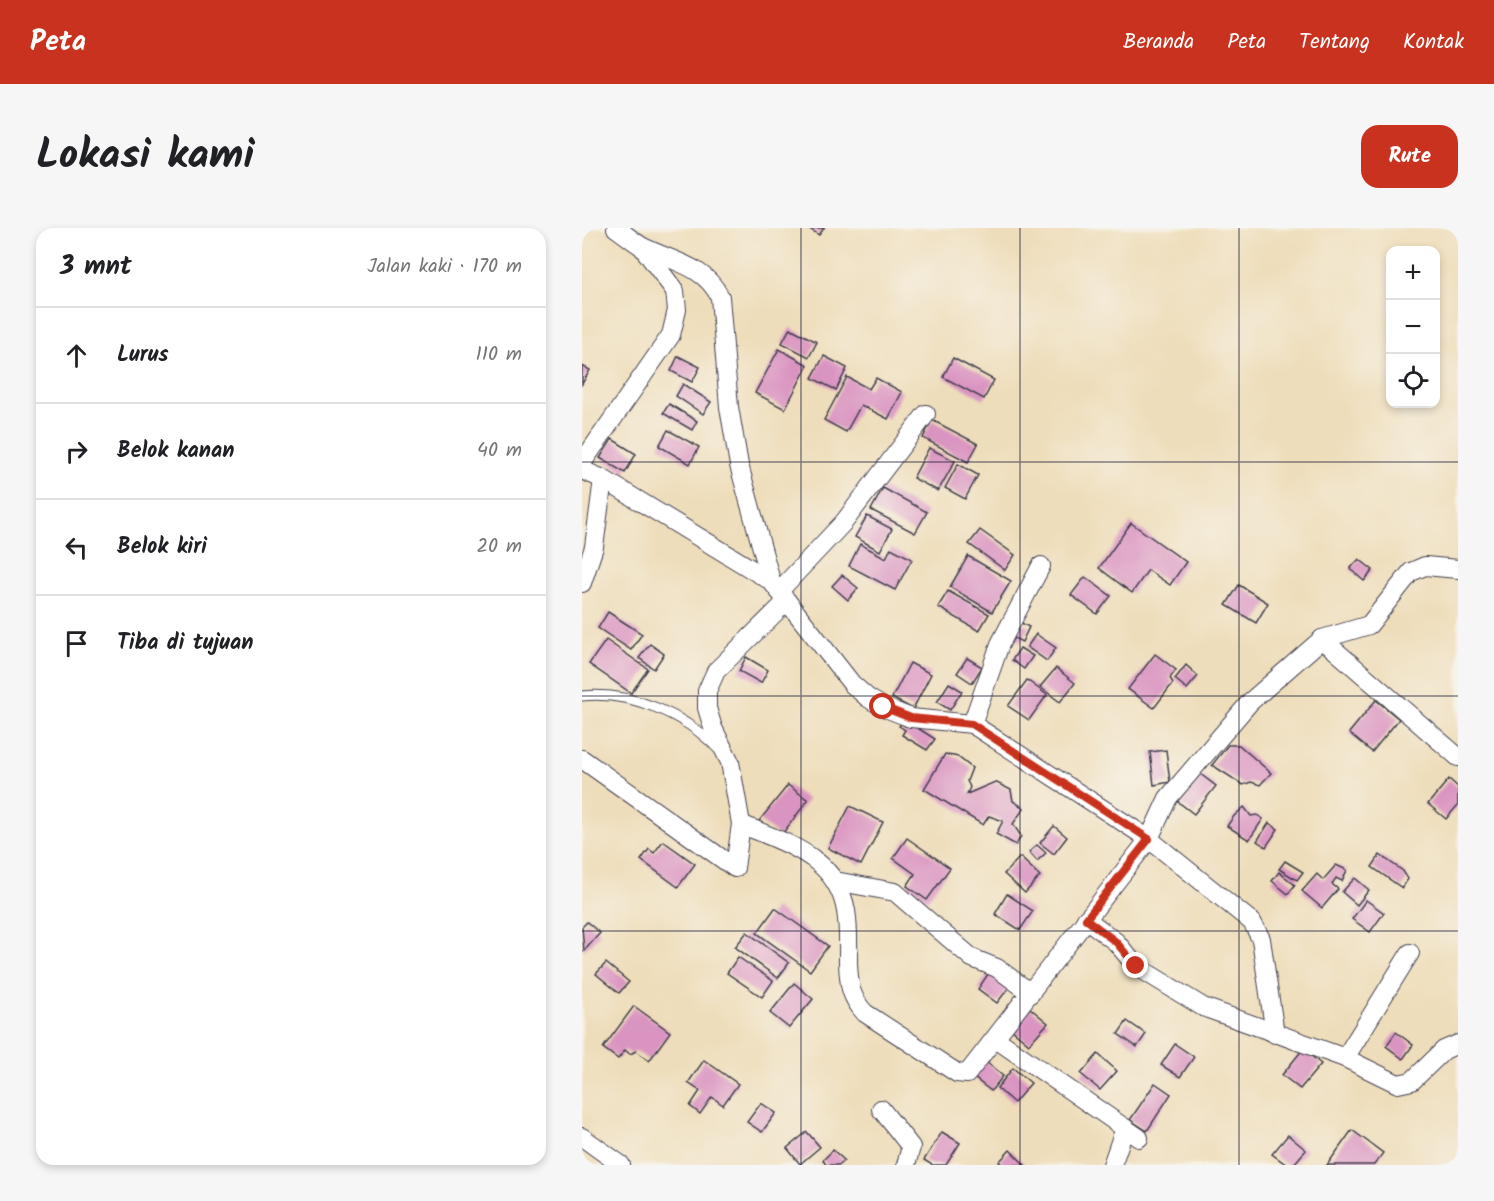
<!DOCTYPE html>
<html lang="id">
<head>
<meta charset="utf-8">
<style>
  body { margin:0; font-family:Kalam,sans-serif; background:#f6f6f6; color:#202124 }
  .controls { position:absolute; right:18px; top:18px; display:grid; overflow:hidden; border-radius:12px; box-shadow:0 3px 9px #0003 }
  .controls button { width:54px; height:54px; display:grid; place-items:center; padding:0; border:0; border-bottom:2px solid #e0e0e0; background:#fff; color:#202124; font:30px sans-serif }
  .stop { position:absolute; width:18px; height:18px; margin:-14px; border:4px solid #c8321e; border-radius:50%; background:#fff }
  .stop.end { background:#c8321e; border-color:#fff; box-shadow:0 2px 6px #0008 }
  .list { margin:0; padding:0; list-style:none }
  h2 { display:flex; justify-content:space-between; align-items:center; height:78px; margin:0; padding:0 24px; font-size:26px }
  h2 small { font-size:20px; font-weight:400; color:#757577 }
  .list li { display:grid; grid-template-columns:39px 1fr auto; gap:18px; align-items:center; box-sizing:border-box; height:96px; padding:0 24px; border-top:2px solid #e0e0e0 }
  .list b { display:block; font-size:22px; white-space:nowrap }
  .list em { font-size:20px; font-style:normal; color:#757577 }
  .icon { flex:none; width:33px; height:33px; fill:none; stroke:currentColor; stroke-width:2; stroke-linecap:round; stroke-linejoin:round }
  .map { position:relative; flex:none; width:876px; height:937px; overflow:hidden; border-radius:18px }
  header { display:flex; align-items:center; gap:36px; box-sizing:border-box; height:84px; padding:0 30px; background:#c8321e; color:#fff }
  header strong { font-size:28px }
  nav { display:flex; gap:33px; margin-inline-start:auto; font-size:21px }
  .intro { display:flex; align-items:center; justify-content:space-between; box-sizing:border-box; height:144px; padding:0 36px }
  h1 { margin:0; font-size:42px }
  .button { padding:15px 27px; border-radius:18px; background:#c8321e; color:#fff; font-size:21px; font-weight:700 }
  main { display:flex; gap:36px; padding:0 36px }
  aside { flex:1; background:#fff; border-radius:18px; box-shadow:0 3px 9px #0003 }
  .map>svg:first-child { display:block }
</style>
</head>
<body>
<header>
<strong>Peta</strong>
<nav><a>Beranda</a><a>Peta</a><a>Tentang</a><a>Kontak</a></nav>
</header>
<div class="intro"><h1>Lokasi kami</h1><a class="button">Rute</a></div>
<main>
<aside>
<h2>3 mnt<small>Jalan kaki · 170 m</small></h2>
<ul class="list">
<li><svg class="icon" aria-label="ahead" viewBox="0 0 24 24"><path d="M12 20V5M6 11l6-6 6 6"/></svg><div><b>Lurus</b></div><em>110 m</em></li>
<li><svg class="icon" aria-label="right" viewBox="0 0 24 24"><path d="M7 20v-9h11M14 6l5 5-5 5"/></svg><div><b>Belok kanan</b></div><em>40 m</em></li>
<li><svg class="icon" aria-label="left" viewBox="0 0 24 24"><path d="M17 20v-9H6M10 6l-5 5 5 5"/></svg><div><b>Belok kiri</b></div><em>20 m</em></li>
<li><svg class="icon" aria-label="arrive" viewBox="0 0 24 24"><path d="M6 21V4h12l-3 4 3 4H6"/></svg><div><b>Tiba di tujuan</b></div></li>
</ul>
</aside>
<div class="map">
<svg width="876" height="937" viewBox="0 0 876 937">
  <rect width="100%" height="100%" fill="#f7f3e8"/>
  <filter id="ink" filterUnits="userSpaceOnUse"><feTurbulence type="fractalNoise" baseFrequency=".0167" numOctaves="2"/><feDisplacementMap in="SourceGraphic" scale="12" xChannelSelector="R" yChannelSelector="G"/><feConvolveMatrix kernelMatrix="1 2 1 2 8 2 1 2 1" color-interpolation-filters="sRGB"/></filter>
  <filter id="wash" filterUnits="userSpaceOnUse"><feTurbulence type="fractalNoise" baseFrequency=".008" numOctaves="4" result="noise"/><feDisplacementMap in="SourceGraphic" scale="24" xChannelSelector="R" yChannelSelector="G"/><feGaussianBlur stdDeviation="1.35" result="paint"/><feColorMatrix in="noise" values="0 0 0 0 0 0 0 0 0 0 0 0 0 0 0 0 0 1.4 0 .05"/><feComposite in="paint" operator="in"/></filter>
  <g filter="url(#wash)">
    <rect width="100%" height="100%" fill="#eeddba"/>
    <g id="blocks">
      <g fill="#da94c1">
        <polygon points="226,0 242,0 237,7"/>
        <polygon points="208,100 235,114 227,129 200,115"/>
        <polygon points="197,121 226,137 203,181 173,165"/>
        <polygon points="96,128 118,139 110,154 89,143"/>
        <polygon points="242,128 265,140 254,162 230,150"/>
        <polygon points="371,130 412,152 402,171 361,149"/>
        <polygon points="0,138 8,142 0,156"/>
        <polygon points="265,149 287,161 294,150 320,164 306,191 279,177 264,204 242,192"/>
        <polygon points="101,156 129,174 121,186 94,168"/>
        <polygon points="87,176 115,193 110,202 81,185"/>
        <polygon points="350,192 396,216 386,234 341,210"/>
        <polygon points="86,202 117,219 108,236 77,218"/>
        <polygon points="30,211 54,226 43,245 18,230"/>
        <polygon points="347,220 373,233 356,263 331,250"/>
        <polygon points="376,236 396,247 383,271 363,260"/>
        <polygon points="301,260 345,284 333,305 289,282"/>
        <polygon points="285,288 310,301 298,323 273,309"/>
        <polygon points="549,295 604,334 588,357 566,342 550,365 517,340"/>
        <polygon points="398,302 433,327 423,342 387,316"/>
        <polygon points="278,316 304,330 309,320 330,331 313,362 267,338"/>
        <polygon points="386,328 429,353 410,384 368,359"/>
        <polygon points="777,331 791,342 782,353 768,341"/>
        <polygon points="260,347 276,360 266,372 250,358"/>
        <polygon points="503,349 529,368 515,386 489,367"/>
        <polygon points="657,357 686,375 674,395 644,377"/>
        <polygon points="366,363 407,386 397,403 356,379"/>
        <polygon points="26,384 60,406 49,422 16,400"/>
        <polygon points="436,393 447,399 440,414 428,408"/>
        <polygon points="454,406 474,420 465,433 445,419"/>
        <polygon points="24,412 66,441 49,465 7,436"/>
        <polygon points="68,416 82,426 72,441 57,430"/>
        <polygon points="438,420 451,428 442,441 430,432"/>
        <polygon points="573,426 594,442 588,450 591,455 572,480 546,461"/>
        <polygon points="164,429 186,442 179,455 157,443"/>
        <polygon points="385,430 400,439 390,455 375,445"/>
        <polygon points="328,435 349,446 331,481 310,470"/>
        <polygon points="604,437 616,448 605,461 593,451"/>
        <polygon points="474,440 493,455 478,474 458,459"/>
        <polygon points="445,452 465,467 447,492 426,478"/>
        <polygon points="367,455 380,463 368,482 355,474"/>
        <polygon points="794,472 817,491 790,524 767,505"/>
        <polygon points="323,492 353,511 345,522 320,507 323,502 317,498 319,496 323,498"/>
        <polygon points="646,517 657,517 689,545 678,557 669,554 661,557 630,537"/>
        <polygon points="584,522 588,554 572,557 568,524"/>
        <polygon points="363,526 376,529 390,540 385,553 388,559 385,566 413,554 429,562 431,573 442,580 431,596 439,608 434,617 414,606 421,593 407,588 401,597 342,561"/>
        <polygon points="617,545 634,558 612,586 595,573"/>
        <polygon points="867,551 876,559 876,577 864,591 846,576"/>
        <polygon points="206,557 226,572 198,609 177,593"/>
        <polygon points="268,578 301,594 279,637 246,620"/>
        <polygon points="662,579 669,588 675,587 681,591 667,612 645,598 652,588"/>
        <polygon points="687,595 696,601 684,619 675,613"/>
        <polygon points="472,598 485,609 472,626 458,615"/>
        <polygon points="325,610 368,640 345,672 325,658 333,646 311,630"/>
        <polygon points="81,613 113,636 96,659 59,632 67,621 72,625"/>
        <polygon points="455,617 464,625 455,633 447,624"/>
        <polygon points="798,627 821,643 826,651 820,660 790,639"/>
        <polygon points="438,629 458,648 443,665 422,646"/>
        <polygon points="703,633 721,644 715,652 697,641"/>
        <polygon points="754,637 765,642 760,653 754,650 750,656 756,661 740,680 720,663 735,646 741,652"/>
        <polygon points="697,644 713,657 706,666 690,653"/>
        <polygon points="773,650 787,662 775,677 760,664"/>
        <polygon points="425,666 451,683 438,702 413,686"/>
        <polygon points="784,672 802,685 788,704 770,691"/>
        <polygon points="193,680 246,718 228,743 175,705"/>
        <polygon points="5,694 18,705 2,723 0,699"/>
        <polygon points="165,704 207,735 196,750 153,719"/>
        <polygon points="156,729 191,753 180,769 145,745"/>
        <polygon points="24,735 47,754 37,765 14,746"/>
        <polygon points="408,743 428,758 415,775 396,761"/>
        <polygon points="212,755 231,771 207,800 188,785"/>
        <polygon points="52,778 88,804 67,833 54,823 48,826 43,822 36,831 21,820"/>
        <polygon points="448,780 466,795 447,816 429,801"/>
        <polygon points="545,793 564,806 555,819 536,806"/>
        <polygon points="814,804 831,817 821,831 804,818"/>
        <polygon points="593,816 612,829 598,849 579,837"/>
        <polygon points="721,821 739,836 718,861 700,847"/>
        <polygon points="516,826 535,843 518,862 499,846"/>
        <polygon points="122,832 156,856 141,877 130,869 118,886 108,878 118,863 106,855"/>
        <polygon points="403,833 421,848 409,863 391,849"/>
        <polygon points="431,840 449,855 432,875 415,860"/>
        <polygon points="573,855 589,866 565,903 548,892"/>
        <polygon points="179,875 194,885 180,904 165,894"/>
        <polygon points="770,902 801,925 792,937 745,937"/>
        <polygon points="225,904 238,919 218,936 205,920"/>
        <polygon points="360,904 378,915 364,937 350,937 342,932"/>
        <polygon points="706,907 724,922 711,937 705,937 690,926"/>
        <polygon points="251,922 262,932 257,937 244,937 241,932"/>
        <polygon points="428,922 443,937 420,937 417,934"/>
      </g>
    </g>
  </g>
  <g filter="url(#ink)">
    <use href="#blocks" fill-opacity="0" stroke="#413e4e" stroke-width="1.5"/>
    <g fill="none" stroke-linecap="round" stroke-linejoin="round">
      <g stroke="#413e4e" stroke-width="11">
        <path id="service" d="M0,468C49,463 102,486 136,521"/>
      </g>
      <g stroke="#413e4e" stroke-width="20">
        <g id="minor">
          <polyline points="0,235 89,107 95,82 93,63 61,20"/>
          <polyline points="0,242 21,251 189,353"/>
          <polyline points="0,355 12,319 21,251"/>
          <polyline points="197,363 262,294 344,186"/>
          <polyline points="205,373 270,456 286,470 301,479 329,490 390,496 567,611 670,694 679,711 693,806"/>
          <polyline points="740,411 876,529"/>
          <polyline points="390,496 418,416 459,338"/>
          <path d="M0,531L153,640L159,596L148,534L131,500L125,480V463L134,443L205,373L189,353L157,237L147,179L138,69C122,37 91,34 61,19C52,14 43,6 34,0"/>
          <path d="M159,596C203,615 255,629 264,683C267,700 266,718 266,735C267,756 268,769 283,785L375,845L385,846L567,611L586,570L668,474L740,411L787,397L829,344L843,338L876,341"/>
          <polyline points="253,653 313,664 390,730 415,740 449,765"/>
          <polyline points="504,691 534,714 554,738 621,779 763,830 816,856 830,853 862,822 876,816"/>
          <polyline points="414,811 557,910"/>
          <polyline points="763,830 828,725"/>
          <polyline points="299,881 329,919 324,937"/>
          <polyline points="0,909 39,937"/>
          <polyline points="530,937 543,900"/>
        </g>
      </g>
      <use href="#service" stroke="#fff" stroke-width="9"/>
      <use href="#minor" stroke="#fff" stroke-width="18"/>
    </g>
  </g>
  <g fill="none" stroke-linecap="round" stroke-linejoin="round" filter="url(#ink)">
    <polyline stroke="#c8321e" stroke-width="8" points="301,479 329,490 390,496 567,611 504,691 534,714 554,738"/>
  </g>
  <path fill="none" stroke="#22223b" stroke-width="1.5" stroke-opacity="0.55" d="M219,0V937M438,0V937M657,0V937M0,234H876M0,468H876M0,703H876"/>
</svg>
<div class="controls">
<button>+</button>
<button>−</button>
<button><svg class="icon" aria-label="locate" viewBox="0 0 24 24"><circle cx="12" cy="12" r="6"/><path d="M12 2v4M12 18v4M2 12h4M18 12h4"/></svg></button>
</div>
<div class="stop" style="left:301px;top:479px"></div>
<div class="stop end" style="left:554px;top:738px"></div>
</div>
</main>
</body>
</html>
